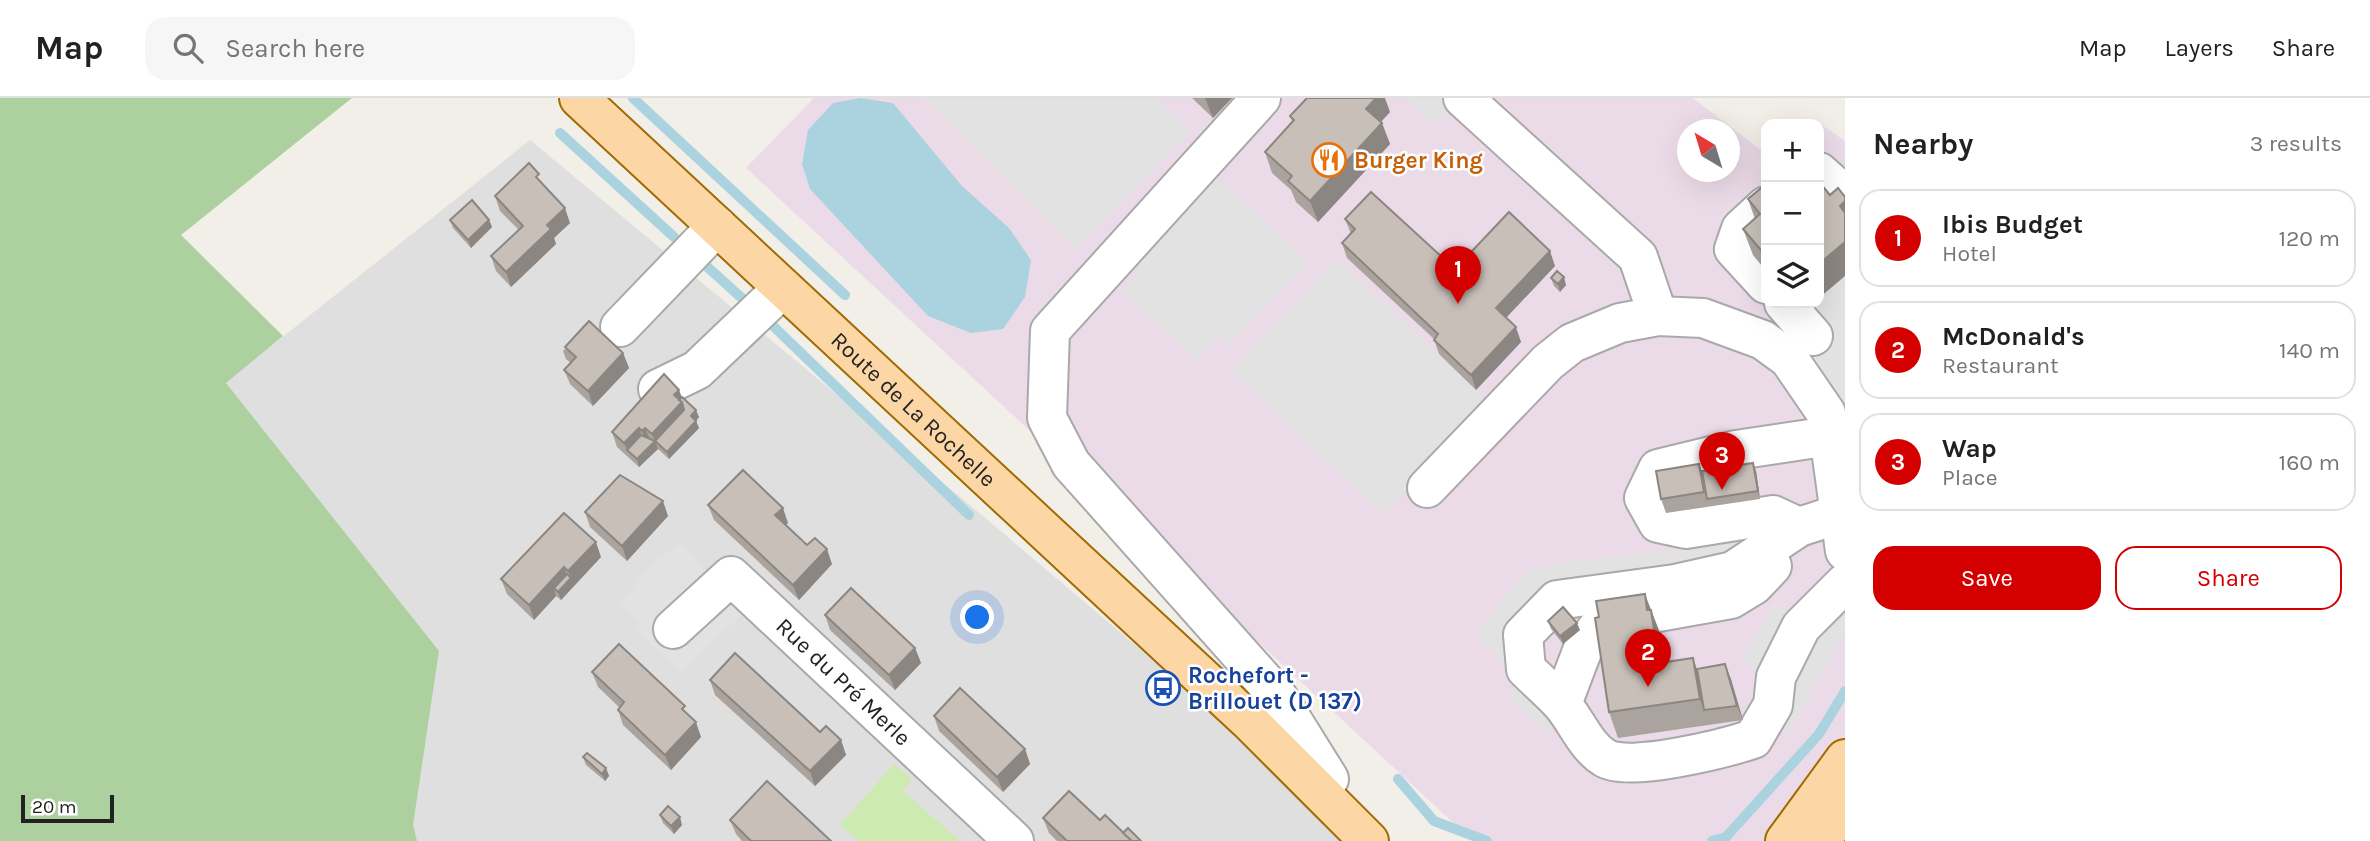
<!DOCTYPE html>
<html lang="en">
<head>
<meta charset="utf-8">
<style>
  body { margin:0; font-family:Karla,sans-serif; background:#f6f6f6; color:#202124 }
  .controls { position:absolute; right:21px; top:21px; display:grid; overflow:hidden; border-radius:14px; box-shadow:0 7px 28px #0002 }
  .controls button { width:63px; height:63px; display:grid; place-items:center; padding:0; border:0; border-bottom:2px solid #e0e0e0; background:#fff; color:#202124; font:35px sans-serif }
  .compass { position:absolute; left:1677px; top:21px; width:63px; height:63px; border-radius:50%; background:#fff; box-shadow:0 7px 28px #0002; rotate:322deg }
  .scale { position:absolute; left:21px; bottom:18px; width:93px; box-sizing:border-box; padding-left:7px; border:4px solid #222; border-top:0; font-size:19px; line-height:24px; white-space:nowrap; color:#222; -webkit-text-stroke:5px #fff; paint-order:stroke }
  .you { position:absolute; left:978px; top:520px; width:24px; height:24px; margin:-18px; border:5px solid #fff; border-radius:50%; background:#1a73e8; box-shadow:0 0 0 10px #1a73e833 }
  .badge { display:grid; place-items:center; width:46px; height:46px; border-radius:50%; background:#d40000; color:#fff; font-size:23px; font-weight:700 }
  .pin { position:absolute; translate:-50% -58px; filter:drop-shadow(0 2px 4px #0008) }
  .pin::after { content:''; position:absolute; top:37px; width:24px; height:21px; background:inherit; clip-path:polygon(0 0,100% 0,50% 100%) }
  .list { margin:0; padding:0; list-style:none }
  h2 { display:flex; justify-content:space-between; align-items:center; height:91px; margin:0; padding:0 28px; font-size:30px }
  h2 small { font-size:23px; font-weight:400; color:#757577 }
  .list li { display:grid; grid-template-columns:46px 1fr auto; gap:21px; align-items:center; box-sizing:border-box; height:98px; margin:0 14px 14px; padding:0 14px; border:2px solid #e0e0e0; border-radius:21px }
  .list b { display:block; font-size:26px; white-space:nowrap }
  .list p { margin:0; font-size:23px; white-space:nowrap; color:#757577 }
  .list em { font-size:23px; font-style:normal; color:#757577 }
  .actions { display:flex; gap:14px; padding:21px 28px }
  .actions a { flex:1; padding:16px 0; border:2px solid #d40000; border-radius:21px; text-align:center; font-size:24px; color:#d40000 }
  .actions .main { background:#d40000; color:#fff }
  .icon { flex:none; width:38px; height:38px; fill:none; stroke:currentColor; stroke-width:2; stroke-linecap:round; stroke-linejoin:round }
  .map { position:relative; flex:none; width:1845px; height:743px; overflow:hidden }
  header { display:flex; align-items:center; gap:42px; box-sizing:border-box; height:98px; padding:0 35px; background:#fff; border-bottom:2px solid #e0e0e0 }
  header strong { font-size:33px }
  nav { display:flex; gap:38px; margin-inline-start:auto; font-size:24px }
  .search { width:490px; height:63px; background:#f6f6f6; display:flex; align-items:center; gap:18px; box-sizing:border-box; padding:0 24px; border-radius:21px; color:#757577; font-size:26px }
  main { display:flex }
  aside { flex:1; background:#fff }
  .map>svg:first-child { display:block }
</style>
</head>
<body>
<header>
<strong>Map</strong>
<div class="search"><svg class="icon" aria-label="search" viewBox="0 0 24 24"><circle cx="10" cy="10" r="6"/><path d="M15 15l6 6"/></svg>Search here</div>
<nav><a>Map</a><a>Layers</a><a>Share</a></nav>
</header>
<main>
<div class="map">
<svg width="1845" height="743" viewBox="0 0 1845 743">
  <rect width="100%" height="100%" fill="#f2efe9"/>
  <polygon fill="#e0dfdf" points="530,42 958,397 1367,743 417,743 226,284"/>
  <path fill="#ebdbe8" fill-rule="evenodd" d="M814,0H1693L1766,56V205H1819V29L1822,27L1845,43V743H1473L746,70ZM1688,32H1730V74H1688Z"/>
  <polygon fill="#cdebb0" points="894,666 912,681 903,693 960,743 859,743 840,727"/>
  <polygon fill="#add19e" points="0,0 352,0 181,137 283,238 226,285 439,553 413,727 417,743 0,743"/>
  <g fill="#e2e2e2">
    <polygon points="924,0 1155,0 1191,33 1075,152"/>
    <polygon points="1404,0 1448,0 1455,7 1433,26"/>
    <polygon points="1198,68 1230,90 1309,164 1228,249 1217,238 1198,262 1121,194 1140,172 1119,155"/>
    <polygon points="1337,161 1488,304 1383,416 1231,273"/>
    <polygon points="1845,178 1845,324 1805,247 1796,219 1814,205 1819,205 1819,200"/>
    <polygon points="680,444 746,513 681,574 635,532 640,526 620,505 648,471"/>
    <polygon points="1728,445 1733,473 1656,487 1523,537 1568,614 1548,636 1508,598 1521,583 1475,537 1528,472 1566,464"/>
    <polygon points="1827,501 1845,514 1845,533 1789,635 1765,623 1775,590 1743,562 1773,505 1793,519"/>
  </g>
  <polygon fill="#aad3df" points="860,0 893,5 962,88 1009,130 1031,162 1025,199 1003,231 971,235 928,218 810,91 802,66 808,32 833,5"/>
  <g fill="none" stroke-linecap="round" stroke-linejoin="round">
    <g stroke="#aad3df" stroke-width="10">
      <polyline points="633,0 845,197"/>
      <polyline points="560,35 674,139"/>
      <polyline points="702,164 746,204"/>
      <polyline points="770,225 969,417"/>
      <polyline points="1398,681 1434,723 1487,743"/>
      <polyline points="1712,743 1726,739 1819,636 1845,593"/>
    </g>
    <g stroke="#a9a9a9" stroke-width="42">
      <g id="minor">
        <polyline points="1261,0 1050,233 1047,320 1071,366 1276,596 1329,681"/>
        <polyline points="1463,0 1638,159 1658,218"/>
        <polyline points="1819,74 1845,97"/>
        <polyline points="1766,108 1741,131 1734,151 1766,186"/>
        <polyline points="1784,205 1813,238"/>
        <polyline points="620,229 717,128"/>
        <polyline points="658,291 697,272 783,190"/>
        <polyline points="1427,390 1548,264 1572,245 1620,225 1658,218 1703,220 1763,242 1789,261 1826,315 1845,453"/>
        <path d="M1839,416L1799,429L1733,473L1675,486L1557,502L1523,537L1526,571C1537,582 1550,593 1561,605C1576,622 1585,648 1605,660C1628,675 1726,650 1753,641L1773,607L1776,579L1801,529L1845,485"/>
        <polyline points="1799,429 1773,417 1686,431 1658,425 1644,400 1658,371 1736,352 1830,338"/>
        <path id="s1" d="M673,531L731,478L1014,743"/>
        <polyline points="1562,606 1584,548 1602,524 1731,501 1754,487 1772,468"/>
      </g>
    </g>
    <g stroke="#a06b00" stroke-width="42">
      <g id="major">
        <path id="s2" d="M579,0L1248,622L1369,743"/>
        <polyline points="1785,743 1845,661"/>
        <polyline points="1821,743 1845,707"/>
      </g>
    </g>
    <use href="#minor" stroke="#fff" stroke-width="38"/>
    <use href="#major" stroke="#fcd6a4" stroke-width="38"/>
  </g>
  <g fill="#aba49e">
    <polygon points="1192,0 1232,0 1213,20"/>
    <polygon points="1390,14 1381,24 1390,46 1318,124 1296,104 1291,92 1272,75 1265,54 1292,23 1290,18"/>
    <polygon points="543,86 570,125 554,140 556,146 511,189 496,173 491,158 519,132 500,113 495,98"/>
    <polygon points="1766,86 1766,173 1753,157 1743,131 1755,121 1748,101"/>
    <polygon points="1345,121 1455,171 1555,168 1506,220 1521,244 1476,292 1439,256 1434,241 1347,160 1342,145 1351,136"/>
    <polygon points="450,122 489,122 492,129 471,150 453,130"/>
    <polygon points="1551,180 1566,187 1560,194 1554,188"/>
    <polygon points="565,251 623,255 629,270 593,308 570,286 564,272 571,265 566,261 563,253"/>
    <polygon points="682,299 699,319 696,323 699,330 669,361 658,351 639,369 617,349 612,334"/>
    <polygon points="1699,366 1702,373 1756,373 1760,401 1666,415 1661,401"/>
    <polygon points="708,407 788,425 786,427 807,447 832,466 799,502 714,422"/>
    <polygon points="585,414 668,418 627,463 590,429"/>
    <polygon points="601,459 561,502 556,498 534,522 507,496 501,481"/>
    <polygon points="1651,512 1661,538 1664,564 1697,571 1725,566 1743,622 1618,640 1609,614"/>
    <polygon points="825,517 915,550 921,565 895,592 830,532"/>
    <polygon points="1548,523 1580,532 1563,546 1551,531"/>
    <polygon points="592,574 688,616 701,639 671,672 623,627 618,612 620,610 598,589"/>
    <polygon points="710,582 820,634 841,642 846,657 815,688 715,597"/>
    <polygon points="934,618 1025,651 1030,666 1003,694 939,633"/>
    <polygon points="583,659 606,670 609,678 605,683 586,667"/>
    <polygon points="660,717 682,727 674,736 663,725"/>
    <polygon points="1043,720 1100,722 1123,735 1141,743 1057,743 1049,735"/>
    <polygon points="730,722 831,743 742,743 736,736"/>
  </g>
  <g fill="#8b8681">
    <polygon points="1205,0 1232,0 1213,20"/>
    <polygon points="1376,0 1385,0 1390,14 1373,32 1366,11"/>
    <polygon points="1382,25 1390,46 1318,124 1310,103"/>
    <polygon points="1845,103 1845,123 1840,108"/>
    <polygon points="565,110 570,125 554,140 556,146 511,189 506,174 547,127"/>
    <polygon points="489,122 492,129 471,150 468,142"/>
    <polygon points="1845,144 1845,178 1819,200 1819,166"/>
    <polygon points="1550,153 1555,168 1501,225 1496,210"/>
    <polygon points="1564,179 1566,187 1560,194 1558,186"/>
    <polygon points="1516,229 1521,244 1476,292 1471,277"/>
    <polygon points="623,255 629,270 593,308 588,293"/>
    <polygon points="679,292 685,307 687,319 655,343 652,336 674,297"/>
    <polygon points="696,312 699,319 695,324 696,323 699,330 669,361 667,354"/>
    <polygon points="639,330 644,345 627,352 624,345"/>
    <polygon points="645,330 651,344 647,348 642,333"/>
    <polygon points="655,343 658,351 639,369 637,361"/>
    <polygon points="1753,365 1756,373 1760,401 1758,393"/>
    <polygon points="663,403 668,418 627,463 622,448"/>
    <polygon points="783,410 788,425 781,432 775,417"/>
    <polygon points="596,444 601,459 561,502 558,494 554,490 556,498 534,522 529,507 564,469 569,482 571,480 568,473"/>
    <polygon points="827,451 832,466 799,502 793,487"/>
    <polygon points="1645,496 1661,538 1668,591 1659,565 1647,512"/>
    <polygon points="1577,525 1580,532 1563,546 1560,538"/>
    <polygon points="915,550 921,565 895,592 889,577"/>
    <polygon points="1693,560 1702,586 1704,612 1700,601"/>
    <polygon points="1725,566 1731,581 1743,622 1737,608"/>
    <polygon points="696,624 701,639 671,672 665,657"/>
    <polygon points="841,642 846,657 815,688 810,673"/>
    <polygon points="1025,651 1030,666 1003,694 997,679"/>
    <polygon points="606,670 609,678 605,683 602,676"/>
    <polygon points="680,719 682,727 674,736 671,728"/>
  </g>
  <g fill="#c7bfb8" stroke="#8b8681" stroke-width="2">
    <polygon points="1307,0 1376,0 1366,11 1382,25 1310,103 1288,83 1292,78 1265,54 1294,22 1290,18"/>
    <polygon points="529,65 539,76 536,79 565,110 547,127 551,131 506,174 491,158 523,128 495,98"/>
    <polygon points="1819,84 1830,97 1838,90 1845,99 1845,103 1840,108 1845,115 1845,144 1819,166"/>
    <polygon points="1766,86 1766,158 1743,131 1760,116 1748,101"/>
    <polygon points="1371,94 1455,171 1509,114 1550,153 1496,210 1516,229 1471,277 1434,242 1438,236 1342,145 1355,131 1345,121"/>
    <polygon points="472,102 489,122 468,142 450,122"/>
    <polygon points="1557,173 1564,179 1558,186 1551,180"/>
    <polygon points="589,223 623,255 588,293 564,272 576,259 565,249"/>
    <polygon points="664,276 679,292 674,297 682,304 652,336 645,330 642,333 639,330 624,345 612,334"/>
    <polygon points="682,299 696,312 691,318 696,323 667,354 655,343 684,312 682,304 679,302"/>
    <polygon points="641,337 655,343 637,361 627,352"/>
    <polygon points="1753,365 1758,393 1707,401 1702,373"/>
    <polygon points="1699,366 1704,394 1661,401 1656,373"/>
    <polygon points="743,372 783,410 775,417 807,447 815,440 827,451 793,487 708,407"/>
    <polygon points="620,377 663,403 622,448 585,414"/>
    <polygon points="564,415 596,444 568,473 564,469 529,507 501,481"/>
    <polygon points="567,476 571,480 558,494 554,490"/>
    <polygon points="851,490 915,550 889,577 825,517"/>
    <polygon points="1645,496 1647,512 1651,512 1659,565 1693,560 1700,601 1609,614 1595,520 1599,519 1596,503"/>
    <polygon points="1563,509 1577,525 1560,538 1548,523"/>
    <polygon points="619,546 685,608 682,611 696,624 665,657 618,612 624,604 592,574"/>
    <polygon points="735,555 820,634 826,628 841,642 810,673 710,582"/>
    <polygon points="1725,566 1737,608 1704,612 1697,571"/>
    <polygon points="960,590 1025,651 997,679 934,618"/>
    <polygon points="587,655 606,670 602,676 583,659"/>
    <polygon points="767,683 831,743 751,743 730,722"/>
    <polygon points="1069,693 1100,722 1105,717 1132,743 1067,743 1043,720"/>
    <polygon points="668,708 680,719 671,728 660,717"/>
    <polygon points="1128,730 1141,743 1132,743 1123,735"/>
  </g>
  <defs>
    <g id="restaurant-ring" transform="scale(1.75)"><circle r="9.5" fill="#fff" stroke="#e8710a" stroke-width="1.5"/><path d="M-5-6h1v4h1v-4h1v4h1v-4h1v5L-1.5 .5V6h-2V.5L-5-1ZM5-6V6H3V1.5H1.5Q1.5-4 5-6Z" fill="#e8710a"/></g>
    <g id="bus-ring" transform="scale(1.75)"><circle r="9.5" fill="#fff" stroke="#1a4fb4" stroke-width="1.5"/><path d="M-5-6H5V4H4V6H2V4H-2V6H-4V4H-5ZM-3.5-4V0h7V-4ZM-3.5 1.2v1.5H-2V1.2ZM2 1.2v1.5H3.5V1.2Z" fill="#1a4fb4"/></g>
  </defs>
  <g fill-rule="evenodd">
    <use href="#restaurant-ring" x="1329" y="62"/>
    <use href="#bus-ring" x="1163" y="590"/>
  </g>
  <g text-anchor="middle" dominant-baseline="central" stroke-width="5" stroke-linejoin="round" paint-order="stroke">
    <g font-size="23" font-weight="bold" fill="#c56008" stroke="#fff" text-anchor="start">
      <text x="1354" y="62">Burger King</text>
    </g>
    <g font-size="23" fill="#222" stroke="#fff">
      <text stroke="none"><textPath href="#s2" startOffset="457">Route de La Rochelle</textPath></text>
      <text stroke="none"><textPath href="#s1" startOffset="233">Rue du Pré Merle</textPath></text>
    </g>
    <g font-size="23" font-weight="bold" fill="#164399" stroke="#fff" text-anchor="start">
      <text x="1188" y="577">Rochefort -<tspan x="1188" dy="26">Brillouet (D 137)</tspan></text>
    </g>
  </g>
</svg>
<div class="controls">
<button>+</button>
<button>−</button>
<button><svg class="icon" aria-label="layers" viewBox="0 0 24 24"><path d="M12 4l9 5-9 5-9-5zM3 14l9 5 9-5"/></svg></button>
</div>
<svg class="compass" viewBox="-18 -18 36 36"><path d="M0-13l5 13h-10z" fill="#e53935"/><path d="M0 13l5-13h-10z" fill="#757577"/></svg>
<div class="scale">20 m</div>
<div class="you"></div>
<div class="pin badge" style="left:1458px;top:206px">1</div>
<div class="pin badge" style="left:1648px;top:589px">2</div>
<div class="pin badge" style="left:1722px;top:392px">3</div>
</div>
<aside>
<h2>Nearby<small>3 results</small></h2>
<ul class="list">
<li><span class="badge">1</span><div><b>Ibis Budget</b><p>Hotel</p></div><em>120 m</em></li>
<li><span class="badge">2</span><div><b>McDonald's</b><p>Restaurant</p></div><em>140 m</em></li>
<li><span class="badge">3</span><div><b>Wap</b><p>Place</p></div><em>160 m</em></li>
</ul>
<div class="actions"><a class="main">Save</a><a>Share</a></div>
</aside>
</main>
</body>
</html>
